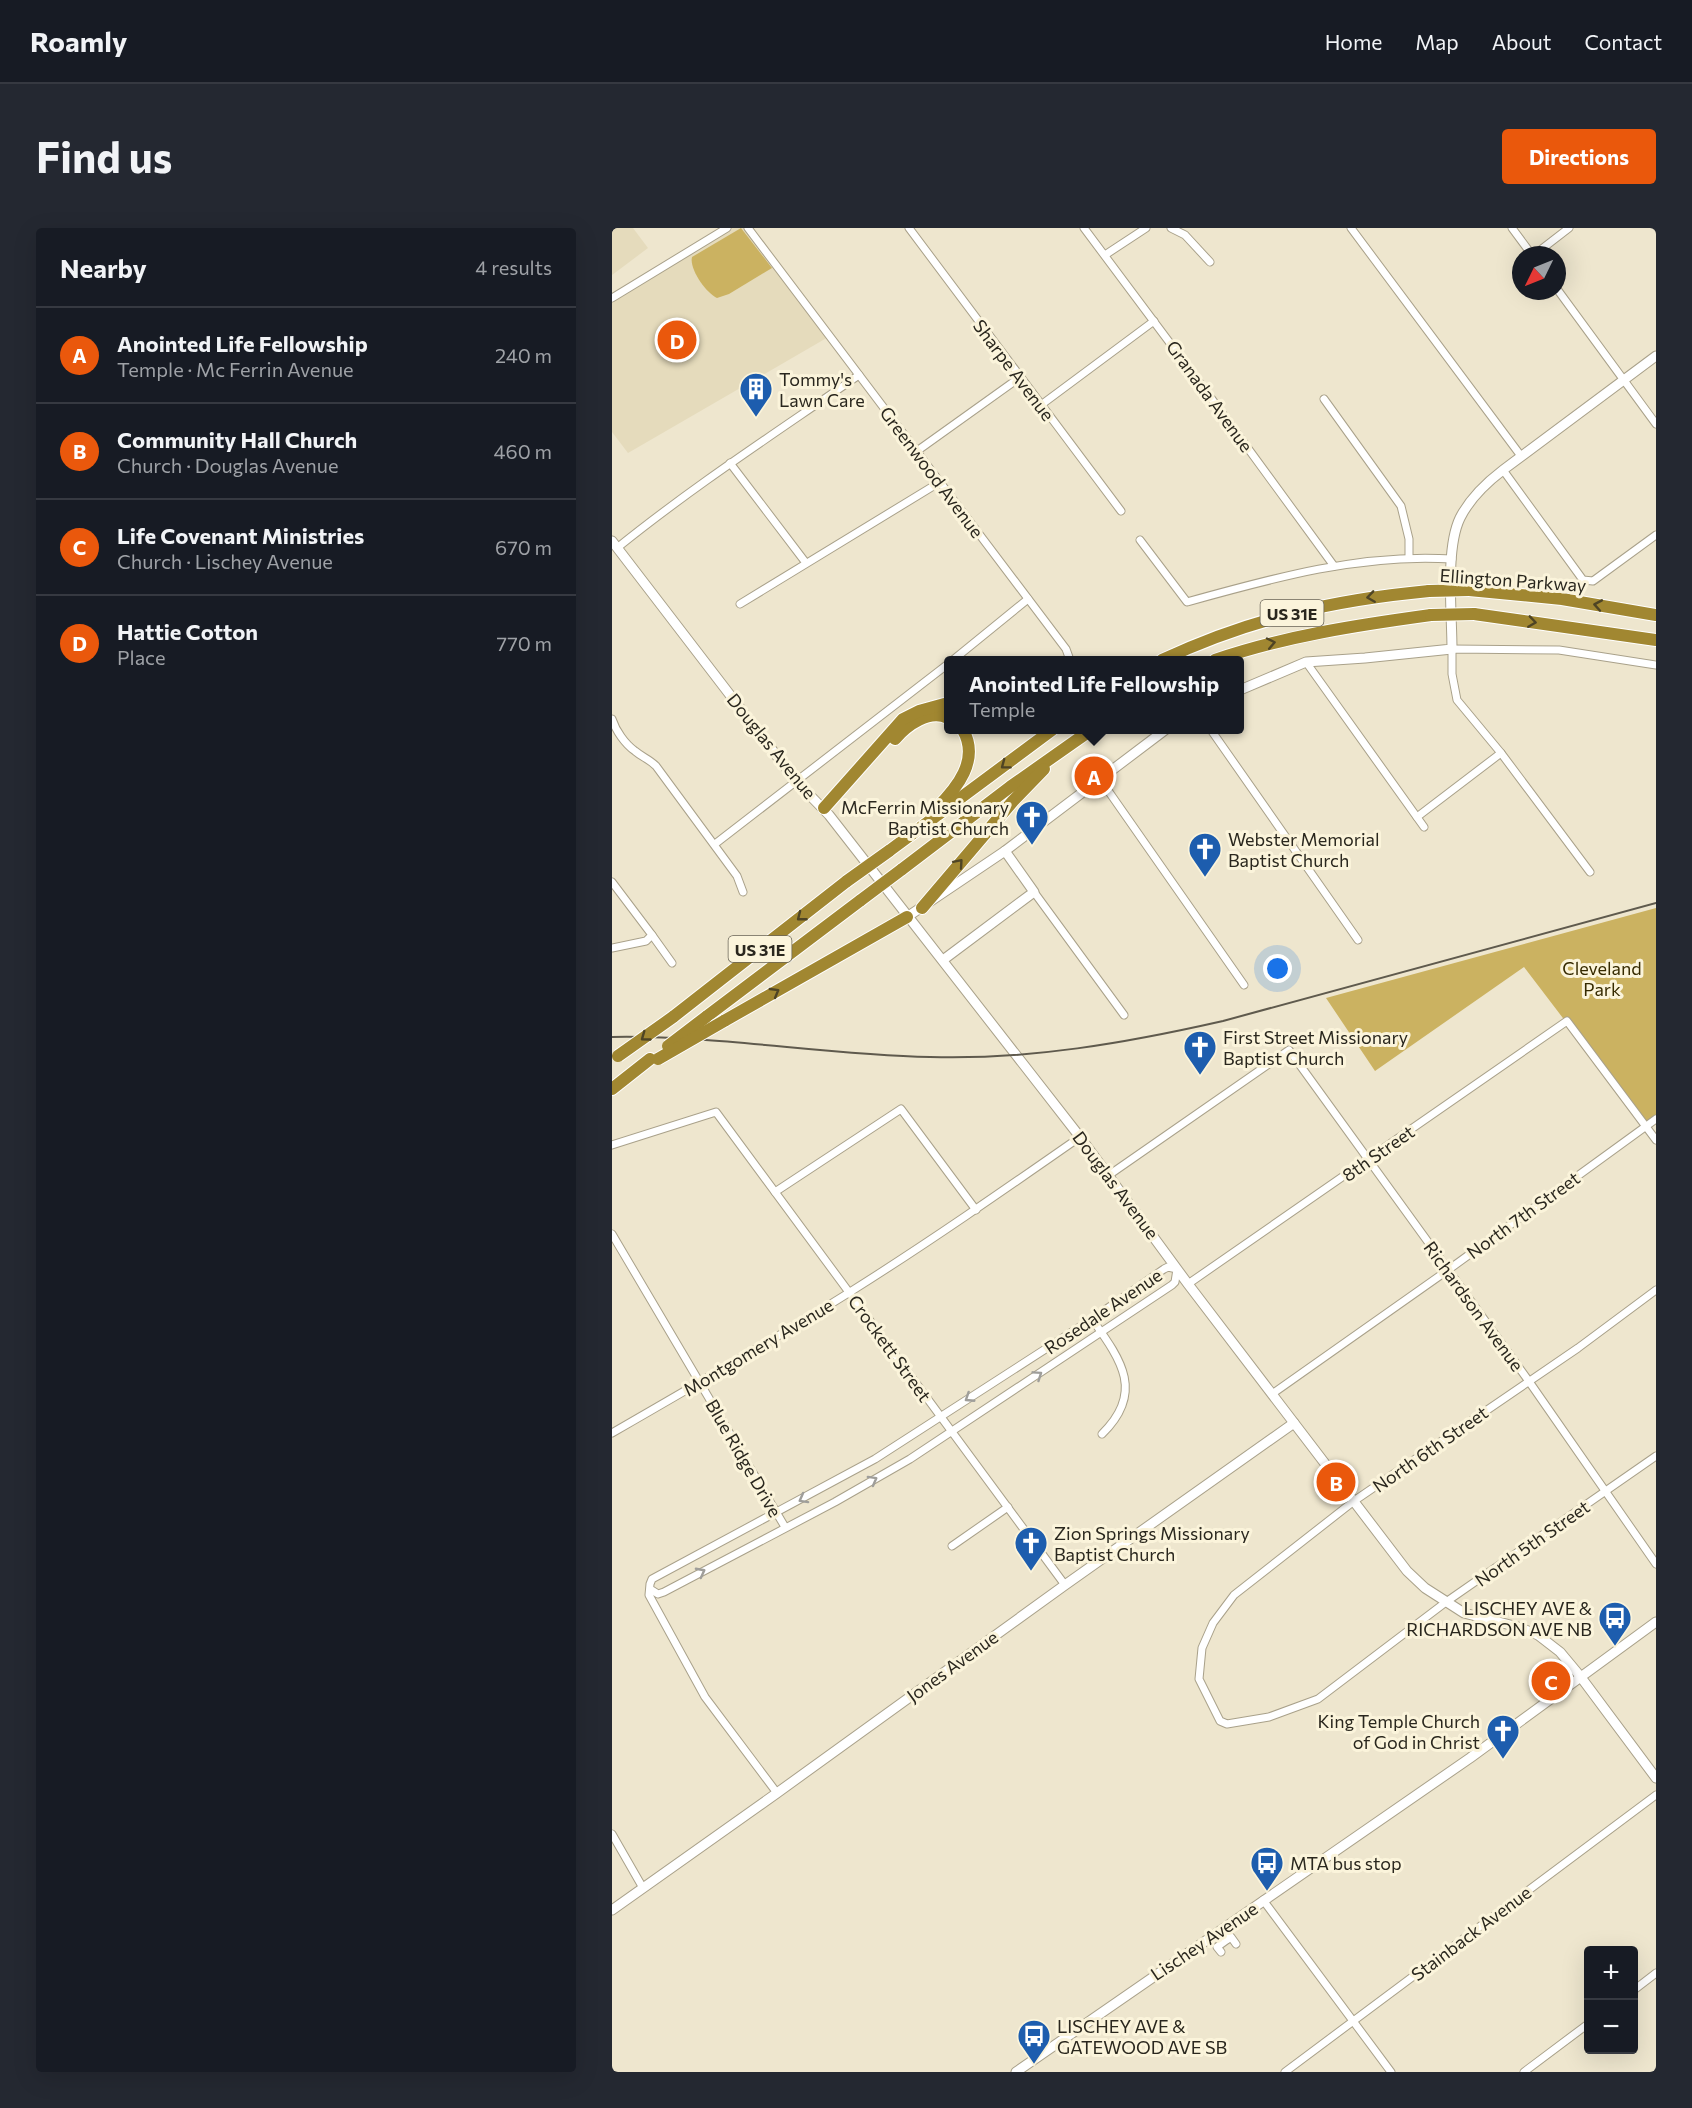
<!DOCTYPE html>
<html lang="en">
<head>
<meta charset="utf-8">
<style>
  body { margin:0; font-family:Commissioner,sans-serif; background:#242831; color:#f1f3f6 }
  .controls { position:absolute; right:18px; bottom:18px; display:grid; overflow:hidden; border-radius:6px; box-shadow:0 6px 24px #0002 }
  .controls button { width:54px; height:54px; display:grid; place-items:center; padding:0; border:0; border-bottom:2px solid #363941; background:#171b24; color:#f1f3f6; font:30px sans-serif }
  .compass { position:absolute; left:900px; top:18px; width:54px; height:54px; border-radius:50%; background:#171b24; box-shadow:0 6px 24px #0002; rotate:227deg }
  .you { position:absolute; left:666px; top:741px; width:21px; height:21px; margin:-15px; border:4px solid #fff; border-radius:50%; background:#1a73e8; box-shadow:0 0 0 9px #1a73e833 }
  .badge { display:grid; place-items:center; width:39px; height:39px; border-radius:50%; background:#ea580c; color:#fff; font-size:20px; font-weight:700 }
  .pin { position:absolute; translate:-50% -50%; border:3px solid #fff; box-shadow:0 2px 6px #0006 }
  .popup { position:absolute; left:332px; top:428px; width:300px; height:78px; box-sizing:border-box; display:grid; place-content:center; border-radius:6px; background:#171b24; filter:drop-shadow(0 2px 4px #0005); font-size:20px; white-space:nowrap; color:#9ea1a6 }
  .popup b { font-size:22px; color:#f1f3f6 }
  .popup::after { content:''; position:absolute; left:50%; top:100%; margin-left:-12px; border:12px solid transparent; border-top-color:#171b24 }
  .list { margin:0; padding:0; list-style:none }
  h2 { display:flex; justify-content:space-between; align-items:center; height:78px; margin:0; padding:0 24px; font-size:26px }
  h2 small { font-size:20px; font-weight:400; color:#9ea1a6 }
  .list li { display:grid; grid-template-columns:39px 1fr auto; gap:18px; align-items:center; box-sizing:border-box; height:96px; padding:0 24px; border-top:2px solid #363941 }
  .list b { display:block; font-size:22px; white-space:nowrap }
  .list p { margin:0; font-size:20px; white-space:nowrap; color:#9ea1a6 }
  .list em { font-size:20px; font-style:normal; color:#9ea1a6 }
  .map { position:relative; flex:none; width:1044px; height:1844px; overflow:hidden; border-radius:6px }
  header { display:flex; align-items:center; gap:36px; box-sizing:border-box; height:84px; padding:0 30px; background:#171b24; border-bottom:2px solid #363941 }
  header strong { font-size:28px }
  nav { display:flex; gap:33px; margin-inline-start:auto; font-size:21px }
  .intro { display:flex; align-items:center; justify-content:space-between; box-sizing:border-box; height:144px; padding:0 36px }
  h1 { margin:0; font-size:42px }
  .button { padding:15px 27px; border-radius:6px; background:#ea580c; color:#fff; font-size:21px; font-weight:700 }
  main { display:flex; gap:36px; padding:0 36px }
  aside { flex:1; background:#171b24; border-radius:6px; box-shadow:0 6px 24px #0002 }
  .map>svg:first-child { display:block }
</style>
</head>
<body>
<header>
<strong>Roamly</strong>
<nav><a>Home</a><a>Map</a><a>About</a><a>Contact</a></nav>
</header>
<div class="intro"><h1>Find us</h1><a class="button">Directions</a></div>
<main>
<aside>
<h2>Nearby<small>4 results</small></h2>
<ul class="list">
<li><span class="badge">A</span><div><b>Anointed Life Fellowship</b><p>Temple · Mc Ferrin Avenue</p></div><em>240 m</em></li>
<li><span class="badge">B</span><div><b>Community Hall Church</b><p>Church · Douglas Avenue</p></div><em>460 m</em></li>
<li><span class="badge">C</span><div><b>Life Covenant Ministries</b><p>Church · Lischey Avenue</p></div><em>670 m</em></li>
<li><span class="badge">D</span><div><b>Hattie Cotton</b><p>Place</p></div><em>770 m</em></li>
</ul>
</aside>
<div class="map">
<svg width="1044" height="1844" viewBox="0 0 1044 1844">
  <rect width="100%" height="100%" fill="#eee6ce"/>
  <g fill="#e5dbbc">
    <polygon points="0,0 21,0 36,20 0,47"/>
    <polygon points="115,0 136,0 218,108 16,225 0,204 0,70"/>
  </g>
  <g fill="#cbb261">
    <path d="M129,0L160,40L117,66L105,70C94,65 77,41 80,29Z"/>
    <polygon points="1044,680 1044,891 1034,899 912,739 763,843 714,770"/>
  </g>
  <g fill="none" stroke-linecap="round" stroke-linejoin="round">
    <g stroke="#a9a18a" stroke-width="9">
      <g id="street">
        <polyline points="136,0 454,421 458,432"/>
        <polyline points="297,0 509,283"/>
        <polyline points="472,0 605,178 722,338"/>
        <polyline points="559,0 573,7 598,34"/>
        <polyline points="739,0 909,228"/>
        <polyline points="900,0 920,27"/>
        <polyline points="493,27 534,0"/>
        <polyline points="922,27 957,0"/>
        <polyline points="945,61 1044,196"/>
        <polyline points="0,70 115,0"/>
        <polyline points="712,171 789,278 797,311 797,330"/>
        <polyline points="429,177 542,93"/>
        <polyline points="305,223 407,150"/>
        <polyline points="118,235 194,335"/>
        <polyline points="891,242 971,352 981,353 1044,307"/>
        <path d="M528,312L575,374C661,350 750,325 840,331"/>
        <path d="M5,320C83,257 165,204 247,147"/>
        <polyline points="128,376 328,254"/>
        <polyline points="341,432 416,371"/>
        <polyline points="694,434 812,599"/>
        <path d="M0,491C4,503 13,516 23,523C30,529 37,531 44,538L125,648L131,664"/>
        <polyline points="599,502 746,712"/>
        <polyline points="488,551 632,757"/>
        <polyline points="805,589 889,525"/>
        <polyline points="103,616 336,436"/>
        <polyline points="978,644 889,525 845,472 840,446 840,421 947,422 1044,437"/>
        <polyline points="0,654 40,707 34,713 0,720"/>
        <polyline points="422,664 512,787"/>
        <polyline points="40,707 60,735"/>
        <polyline points="0,917 104,884 453,1357"/>
        <polyline points="497,947 677,822 916,1152 1044,1336"/>
        <polyline points="163,964 289,881 364,982"/>
        <polyline points="0,1006 173,1299"/>
        <polyline points="576,1056 955,793 1044,912"/>
        <polyline points="1044,1062 966,1120 742,1273 622,1367 601,1395 590,1420 587,1451 608,1493 615,1496 657,1489 706,1471 834,1374 1044,1228"/>
        <path d="M480,1091C509,1132 533,1164 490,1206"/>
        <polyline points="660,1166 836,1042 1044,891"/>
        <path d="M0,1205C80,1159 160,1113 238,1064C316,1015 392,962 468,909"/>
        <polyline points="340,1318 396,1279"/>
        <polyline points="38,1361 46,1366 52,1364 223,1274 298,1231 560,1057 563,1054 565,1041 556,1039 552,1041 480,1091 263,1231 40,1351 38,1356 37,1367 93,1469 165,1565"/>
        <polyline points="0,1606 31,1660"/>
        <polyline points="651,1672 779,1844"/>
        <polyline points="609,1701 616,1711 605,1719 609,1724"/>
        <polyline points="616,1711 619,1709 624,1716"/>
        <polyline points="1022,1762 1044,1745"/>
        <polyline points="673,1844 1044,1567"/>
        <polyline points="912,1844 976,1796"/>
      </g>
    </g>
    <g stroke="#a9a18a" stroke-width="11">
      <g id="secondary">
        <polyline points="0,313 184,553 217,587 468,909 576,1056 795,1343 813,1360 852,1385 906,1399 926,1407 948,1424 968,1448 1044,1550"/>
        <path d="M628,462L694,434L753,430L840,421C840,386 833,321 848,290C858,270 874,255 891,242L1044,128"/>
        <polyline points="295,689 393,623 553,502"/>
        <polyline points="331,732 422,664 393,623"/>
        <polyline points="0,1682 165,1565 453,1357 682,1195"/>
        <polyline points="404,1844 858,1530 1044,1394"/>
      </g>
    </g>
    <g stroke="#fff" stroke-width="14">
      <g id="highway">
        <polyline points="857,362 950,371 1044,387"/>
        <polyline points="862,386 1044,412"/>
        <path d="M550,432C637,391 721,372 817,363"/>
        <path d="M603,432C673,408 746,397 819,387"/>
        <path d="M283,511C295,497 317,481 336,490"/>
        <polyline points="212,580 291,491 307,483 336,475"/>
        <path d="M324,581C345,560 368,532 351,502"/>
        <polyline points="277,623 440,502"/>
        <polyline points="289,642 398,559 479,502"/>
        <polyline points="310,680 401,573 432,541"/>
        <polyline points="61,789 235,653"/>
        <polyline points="94,789 249,672"/>
        <polyline points="112,793 295,689"/>
        <polyline points="0,861 38,831"/>
      </g>
    </g>
    <use href="#street" stroke="#fff" stroke-width="7"/>
    <use href="#secondary" stroke="#fff" stroke-width="9"/>
    <use href="#highway" stroke="#a18731" stroke-width="12"/>
    <path stroke="#5f5a4d" stroke-width="2" d="M0,809C106,807 212,827 318,829C417,832 514,815 611,793L1044,675"/>
    <g stroke="#fff" stroke-width="14" stroke-linecap="butt">
      <g id="highway-bridge">
        <polyline points="817,363 857,362"/>
        <polyline points="819,387 862,386"/>
        <polyline points="235,653 277,623"/>
        <polyline points="249,672 289,642"/>
        <polyline points="56,818 94,789"/>
        <polyline points="6,828 61,789"/>
        <polyline points="46,831 112,793"/>
      </g>
    </g>
    <use href="#highway-bridge" stroke="#a18731" stroke-width="12"/>
  </g>
  <defs><path id="oneway-chevron" d="M-2-3.5L2.5 0L-2 3.5" fill="none" stroke-width="1.6" stroke-linecap="round" stroke-linejoin="round" transform="scale(1.5)"/></defs>
  <g stroke="#4e4424">
    <use href="#oneway-chevron" transform="translate(759 369) rotate(172)"/>
    <use href="#oneway-chevron" transform="translate(986 377) rotate(-170)"/>
    <use href="#oneway-chevron" transform="translate(920 394) rotate(8)"/>
    <use href="#oneway-chevron" transform="translate(659 415) rotate(-12)"/>
    <use href="#oneway-chevron" transform="translate(393 537) rotate(143)"/>
    <use href="#oneway-chevron" transform="translate(347 635) rotate(-49)"/>
    <use href="#oneway-chevron" transform="translate(189 689) rotate(142)"/>
    <use href="#oneway-chevron" transform="translate(163 764) rotate(-30)"/>
    <use href="#oneway-chevron" transform="translate(33 809) rotate(144)"/>
  </g>
  <g stroke="#9f9e9a">
    <use href="#oneway-chevron" transform="translate(426 1147) rotate(-34)"/>
    <use href="#oneway-chevron" transform="translate(357 1170) rotate(147)"/>
    <use href="#oneway-chevron" transform="translate(261 1252) rotate(-29)"/>
    <use href="#oneway-chevron" transform="translate(191 1271) rotate(151)"/>
    <use href="#oneway-chevron" transform="translate(89 1344) rotate(-28)"/>
  </g>
  <defs>
    <g id="building-pin" transform="scale(1.725)"><path d="M0 17L-7.5 6A9.5 9.5 0 1 1 7.5 6Z" fill="#1d5dae" stroke="#fbf4db"/><path d="M-4-6H4V6H1V3H-1V6H-4ZM-2.5-4.3h1.7v1.8h-1.7ZM.8-4.3h1.7v1.8H.8ZM-2.5-1h1.7V.8h-1.7ZM.8-1h1.7V.8H.8Z" fill="#fff"/></g>
    <g id="church-pin" transform="scale(1.725)"><path d="M0 17L-7.5 6A9.5 9.5 0 1 1 7.5 6Z" fill="#1d5dae" stroke="#fbf4db"/><path d="M-1.2-6h2.4v3.5h3.3v2.4h-3.3V6h-2.4V-.1h-3.3v-2.4h3.3Z" fill="#fff"/></g>
    <g id="bus-pin" transform="scale(1.725)"><path d="M0 17L-7.5 6A9.5 9.5 0 1 1 7.5 6Z" fill="#1d5dae" stroke="#fbf4db"/><path d="M-5-6H5V4H4V6H2V4H-2V6H-4V4H-5ZM-3.5-4V0h7V-4ZM-3.5 1.2v1.5H-2V1.2ZM2 1.2v1.5H3.5V1.2Z" fill="#fff"/></g>
  </defs>
  <g fill-rule="evenodd">
    <use href="#building-pin" x="144" y="161"/>
    <use href="#church-pin" x="420" y="589"/>
    <use href="#church-pin" x="593" y="621"/>
    <use href="#church-pin" x="588" y="819"/>
    <use href="#church-pin" x="419" y="1315"/>
    <use href="#bus-pin" x="1003" y="1390"/>
    <use href="#church-pin" x="891" y="1503"/>
    <use href="#bus-pin" x="655" y="1635"/>
    <use href="#bus-pin" x="422" y="1808"/>
  </g>
  <g text-anchor="middle" dominant-baseline="central" stroke-width="6" stroke-linejoin="round" paint-order="stroke">
    <g fill="#fbf4db" stroke="#696457" stroke-width="1.5">
      <rect x="648.5" y="372" width="63" height="26" rx="4.5"/>
      <rect x="116.5" y="708" width="63" height="26" rx="4.5"/>
    </g>
    <g font-size="16" font-weight="bold" fill="#2a271e">
      <text x="680" y="385">US 31E</text>
      <text x="148" y="721">US 31E</text>
    </g>
    <g font-size="18" fill="#2a271e" stroke="#fbf4db">
      <text transform="translate(402 142) rotate(53)">Sharpe Avenue</text>
      <text transform="translate(598 168) rotate(54)">Granada Avenue</text>
      <text transform="translate(320 244) rotate(53)">Greenwood Avenue</text>
      <text transform="translate(901 352) rotate(4)">Ellington Parkway</text>
      <text transform="translate(160 518) rotate(51)">Douglas Avenue</text>
      <text transform="translate(766 925) rotate(-35)">8th Street</text>
      <text transform="translate(504 957) rotate(53)">Douglas Avenue</text>
      <text transform="translate(911 987) rotate(-36)">North 7th Street</text>
      <text transform="translate(862 1078) rotate(54)">Richardson Avenue</text>
      <text transform="translate(491 1083) rotate(-34)">Rosedale Avenue</text>
      <text transform="translate(146 1119) rotate(-31)">Montgomery Avenue</text>
      <text transform="translate(278 1120) rotate(54)">Crockett Street</text>
      <text transform="translate(818 1221) rotate(-35)">North 6th Street</text>
      <text transform="translate(132 1230) rotate(60)">Blue Ridge Drive</text>
      <text transform="translate(920 1315) rotate(-35)">North 5th Street</text>
      <text transform="translate(340 1438) rotate(-36)">Jones Avenue</text>
      <text transform="translate(859 1705) rotate(-37)">Stainback Avenue</text>
      <text transform="translate(592 1713) rotate(-34)">Lischey Avenue</text>
    </g>
    <g font-size="18" fill="#2a271e" stroke="#fbf4db" text-anchor="start">
      <text x="167" y="151">Tommy's<tspan x="167" dy="21">Lawn Care</tspan></text>
      <text x="397" y="579" text-anchor="end">McFerrin Missionary<tspan x="397" dy="21">Baptist Church</tspan></text>
      <text x="616" y="611">Webster Memorial<tspan x="616" dy="21">Baptist Church</tspan></text>
      <text x="611" y="809">First Street Missionary<tspan x="611" dy="21">Baptist Church</tspan></text>
      <text x="442" y="1305">Zion Springs Missionary<tspan x="442" dy="21">Baptist Church</tspan></text>
      <text x="980" y="1380" text-anchor="end">LISCHEY AVE &amp;<tspan x="980" dy="21">RICHARDSON AVE NB</tspan></text>
      <text x="868" y="1493" text-anchor="end">King Temple Church<tspan x="868" dy="21">of God in Christ</tspan></text>
      <text x="678" y="1635">MTA bus stop</text>
      <text x="445" y="1798">LISCHEY AVE &amp;<tspan x="445" dy="21">GATEWOOD AVE SB</tspan></text>
    </g>
    <g font-size="18" fill="#362a00" stroke="#fbf4db">
      <text x="990" y="740">Cleveland<tspan x="990" dy="21">Park</tspan></text>
    </g>
  </g>
</svg>
<div class="controls">
<button>+</button>
<button>−</button>
</div>
<svg class="compass" viewBox="-18 -18 36 36"><path d="M0-13l5 13h-10z" fill="#e53935"/><path d="M0 13l5-13h-10z" fill="#9ea1a6"/></svg>
<div class="you"></div>
<div class="pin badge" style="left:482px;top:548px">A</div>
<div class="popup"><b>Anointed Life Fellowship</b>Temple</div>
<div class="pin badge" style="left:724px;top:1254px">B</div>
<div class="pin badge" style="left:939px;top:1453px">C</div>
<div class="pin badge" style="left:65px;top:112px">D</div>
</div>
</main>
</body>
</html>
